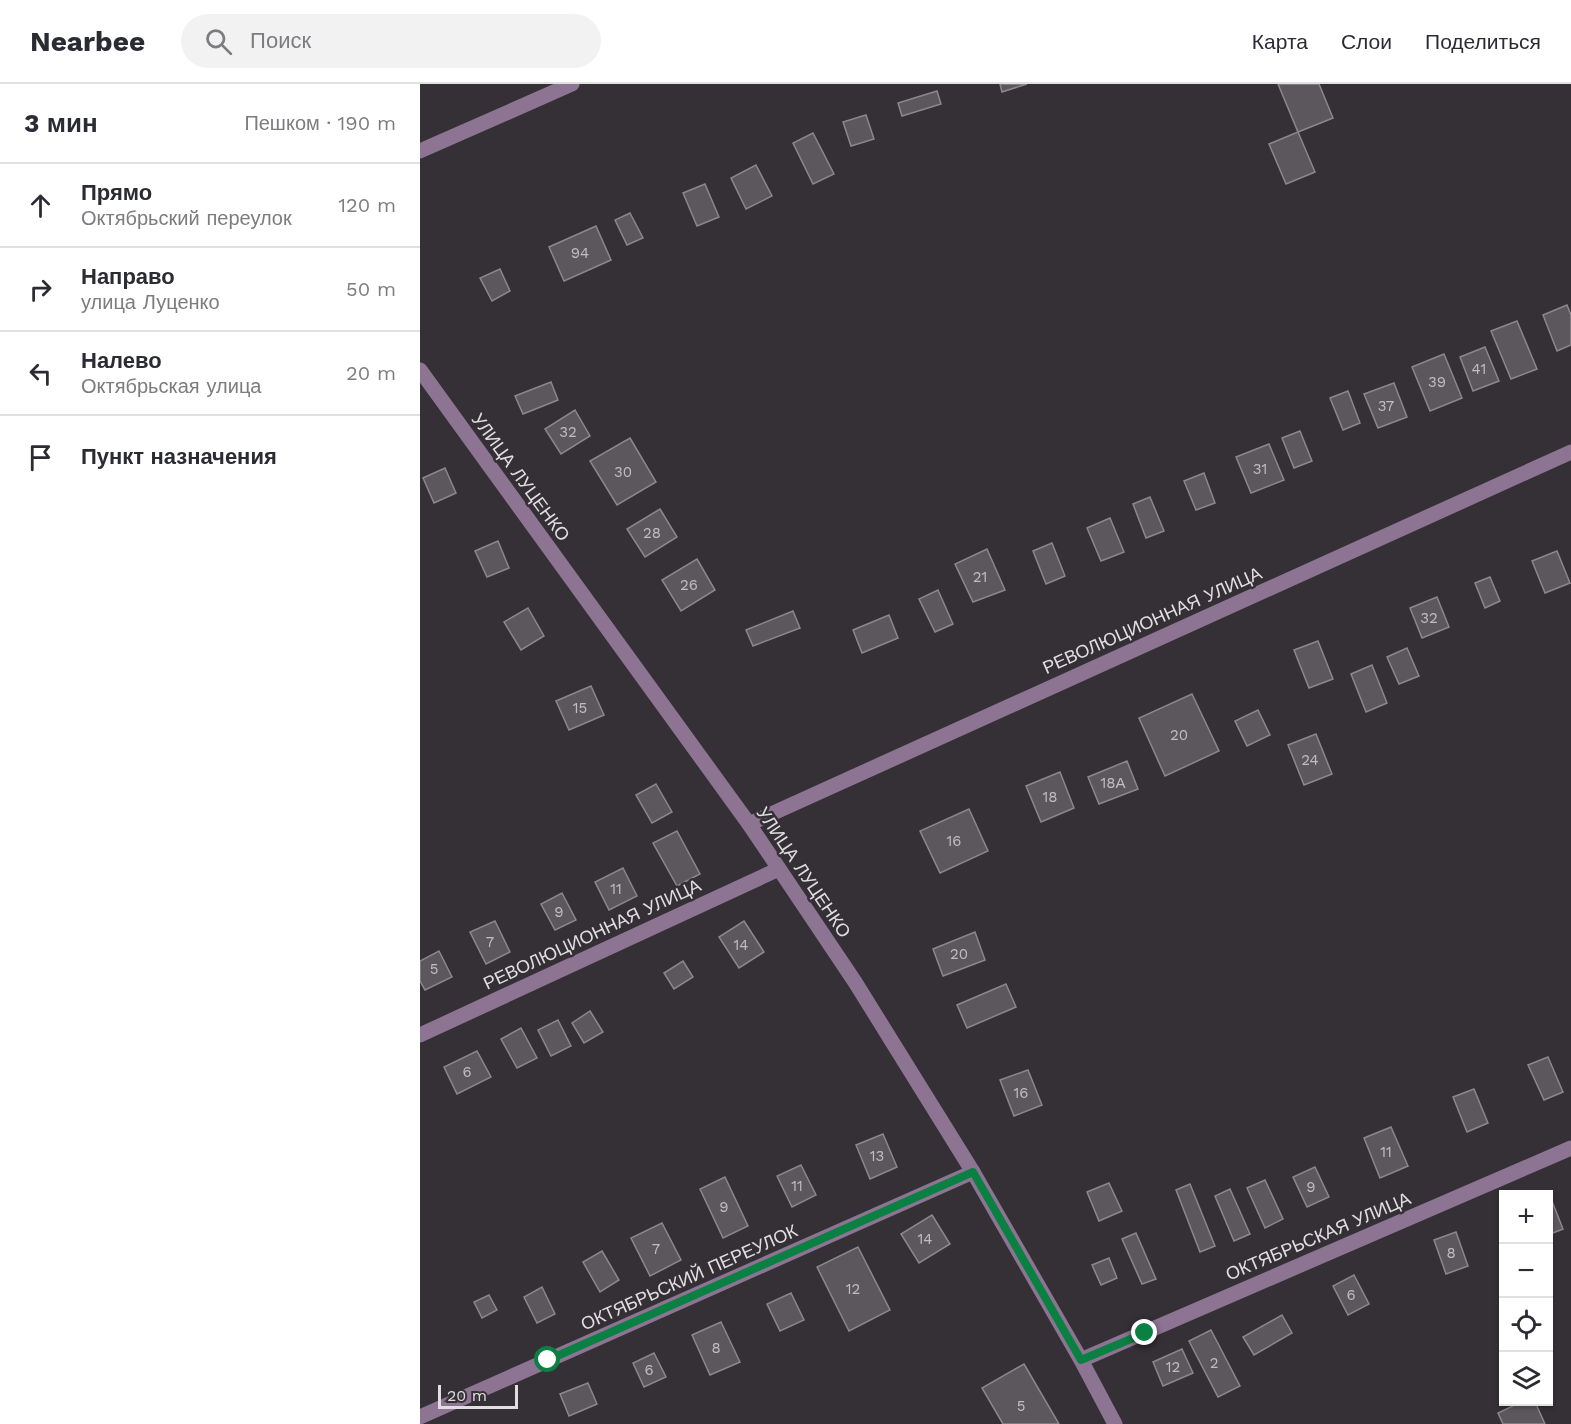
<!DOCTYPE html>
<html lang="ru">
<head>
<meta charset="utf-8">
<style>
  body { margin:0; font-family:"Work Sans",sans-serif; background:#f2f2f3; color:#2b2b33 }
  .controls { position:absolute; right:18px; bottom:18px; display:grid; overflow:hidden; border-radius:0px; box-shadow:0 2px 4px #0004 }
  .controls button { width:54px; height:54px; display:grid; place-items:center; padding:0; border:0; border-bottom:2px solid #e1e1e2; background:#fff; color:#2b2b33; font:30px sans-serif }
  .scale { position:absolute; left:18px; bottom:15px; width:80px; box-sizing:border-box; padding-left:6px; border:3px solid #e1dee2; border-top:0; font-size:16px; line-height:21px; white-space:nowrap; color:#e1dee2; -webkit-text-stroke:4px #343035; paint-order:stroke }
  .stop { position:absolute; width:18px; height:18px; margin:-14px; border:4px solid #0b8043; border-radius:50%; background:#fff }
  .stop.end { background:#0b8043; border-color:#fff; box-shadow:0 2px 6px #0008 }
  .list { margin:0; padding:0; list-style:none }
  h2 { display:flex; justify-content:space-between; align-items:center; height:78px; margin:0; padding:0 24px; font-size:26px }
  h2 small { font-size:20px; font-weight:400; color:#7c7c81 }
  .list li { display:grid; grid-template-columns:39px 1fr auto; gap:18px; align-items:center; box-sizing:border-box; height:84px; padding:0 24px; border-top:2px solid #e1e1e2 }
  .list b { display:block; font-size:22px; white-space:nowrap }
  .list p { margin:0; font-size:20px; white-space:nowrap; color:#7c7c81 }
  .list em { font-size:20px; font-style:normal; color:#7c7c81 }
  .icon { flex:none; width:33px; height:33px; fill:none; stroke:currentColor; stroke-width:2; stroke-linecap:round; stroke-linejoin:round }
  .map { position:relative; flex:none; width:1151px; height:1340px; overflow:hidden }
  header { display:flex; align-items:center; gap:36px; box-sizing:border-box; height:84px; padding:0 30px; background:#fff; border-bottom:2px solid #e1e1e2 }
  header strong { font-size:28px }
  nav { display:flex; gap:33px; margin-inline-start:auto; font-size:21px }
  .search { width:420px; height:54px; background:#f2f2f3; display:flex; align-items:center; gap:15px; box-sizing:border-box; padding:0 21px; border-radius:33px; color:#7c7c81; font-size:22px }
  main { display:flex }
  aside { flex:1; background:#fff }
  .map>svg:first-child { display:block }
</style>
</head>
<body>
<header>
<strong>Nearbee</strong>
<div class="search"><svg class="icon" aria-label="search" viewBox="0 0 24 24"><circle cx="10" cy="10" r="6"/><path d="M15 15l6 6"/></svg>Поиск</div>
<nav><a>Карта</a><a>Слои</a><a>Поделиться</a></nav>
</header>
<main>
<aside>
<h2>3 мин<small>Пешком · 190 m</small></h2>
<ul class="list">
<li><svg class="icon" aria-label="ahead" viewBox="0 0 24 24"><path d="M12 20V5M6 11l6-6 6 6"/></svg><div><b>Прямо</b><p>Октябрьский переулок</p></div><em>120 m</em></li>
<li><svg class="icon" aria-label="right" viewBox="0 0 24 24"><path d="M7 20v-9h11M14 6l5 5-5 5"/></svg><div><b>Направо</b><p>улица Луценко</p></div><em>50 m</em></li>
<li><svg class="icon" aria-label="left" viewBox="0 0 24 24"><path d="M17 20v-9H6M10 6l-5 5 5 5"/></svg><div><b>Налево</b><p>Октябрьская улица</p></div><em>20 m</em></li>
<li><svg class="icon" aria-label="arrive" viewBox="0 0 24 24"><path d="M6 21V4h12l-3 4 3 4H6"/></svg><div><b>Пункт назначения</b></div></li>
</ul>
</aside>
<div class="map">
<svg width="1151" height="1340" viewBox="0 0 1151 1340">
  <rect width="100%" height="100%" fill="#343035"/>
  <g fill="#5c575d" stroke="#8c878d" stroke-width="1.5">
    <polygon points="580,0 607,0 582,8"/>
    <polygon points="858,0 899,0 913,34 878,48"/>
    <polygon points="517,7 521,20 482,32 478,19"/>
    <polygon points="446,31 454,55 431,62 423,38"/>
    <polygon points="878,48 895,88 866,100 849,60"/>
    <polygon points="393,49 414,90 393,100 373,59"/>
    <polygon points="336,81 352,112 326,125 311,94"/>
    <polygon points="285,100 299,133 277,142 263,109"/>
    <polygon points="210,129 223,154 207,161 195,136"/>
    <polygon points="176,142 191,176 144,197 129,163"/>
    <polygon points="80,185 90,207 72,217 60,194"/>
    <polygon points="1147,221 1151,231 1151,261 1137,267 1123,231"/>
    <polygon points="1097,237 1117,285 1091,295 1071,247"/>
    <polygon points="1065,263 1079,297 1053,307 1040,273"/>
    <polygon points="1024,270 1042,314 1010,327 992,283"/>
    <polygon points="131,298 138,316 103,330 95,312"/>
    <polygon points="974,299 987,333 958,344 944,310"/>
    <polygon points="928,307 940,339 923,346 910,314"/>
    <polygon points="155,326 170,352 141,370 125,345"/>
    <polygon points="880,347 892,377 874,384 862,354"/>
    <polygon points="210,354 236,398 197,421 170,377"/>
    <polygon points="849,360 864,396 831,409 816,373"/>
    <polygon points="25,384 36,409 14,419 3,394"/>
    <polygon points="784,389 795,419 776,426 764,397"/>
    <polygon points="730,413 744,447 726,454 713,420"/>
    <polygon points="240,425 257,453 225,473 207,445"/>
    <polygon points="690,434 704,468 681,477 667,444"/>
    <polygon points="78,457 89,484 67,493 55,467"/>
    <polygon points="632,459 645,492 626,500 613,467"/>
    <polygon points="567,465 585,506 553,518 535,480"/>
    <polygon points="1137,467 1150,499 1125,509 1112,477"/>
    <polygon points="277,475 295,506 261,527 242,496"/>
    <polygon points="1070,493 1080,517 1065,524 1055,499"/>
    <polygon points="518,506 533,540 515,548 499,515"/>
    <polygon points="1017,513 1029,543 1002,554 990,524"/>
    <polygon points="108,524 124,552 101,566 84,538"/>
    <polygon points="373,527 380,544 333,562 326,546"/>
    <polygon points="469,531 478,554 442,569 433,546"/>
    <polygon points="898,557 913,595 889,604 874,566"/>
    <polygon points="987,564 999,592 979,600 967,573"/>
    <polygon points="952,581 967,619 946,628 931,590"/>
    <polygon points="171,602 184,631 149,646 136,617"/>
    <polygon points="772,610 799,667 745,692 719,634"/>
    <polygon points="838,626 850,651 827,662 815,637"/>
    <polygon points="896,650 912,690 884,701 868,661"/>
    <polygon points="707,677 718,705 679,720 668,693"/>
    <polygon points="640,688 654,724 621,738 606,702"/>
    <polygon points="236,700 252,728 232,739 216,711"/>
    <polygon points="549,725 568,767 520,789 500,747"/>
    <polygon points="257,747 280,790 257,802 233,759"/>
    <polygon points="203,784 217,812 189,826 175,798"/>
    <polygon points="142,809 156,836 135,846 121,820"/>
    <polygon points="75,837 90,868 66,880 50,848"/>
    <polygon points="324,837 344,868 319,884 299,853"/>
    <polygon points="555,848 565,876 523,892 513,865"/>
    <polygon points="19,867 32,893 5,906 0,897 0,877"/>
    <polygon points="263,877 273,893 254,905 244,889"/>
    <polygon points="586,900 596,923 547,944 537,921"/>
    <polygon points="170,927 183,948 164,959 152,939"/>
    <polygon points="138,936 151,962 131,972 118,946"/>
    <polygon points="101,944 117,974 97,984 81,955"/>
    <polygon points="57,967 71,993 37,1010 24,983"/>
    <polygon points="1128,973 1143,1008 1124,1016 1108,981"/>
    <polygon points="608,986 622,1021 594,1032 580,996"/>
    <polygon points="1054,1005 1068,1039 1047,1048 1033,1013"/>
    <polygon points="971,1043 988,1082 960,1094 944,1054"/>
    <polygon points="463,1050 477,1083 450,1095 436,1061"/>
    <polygon points="381,1081 396,1111 372,1123 357,1092"/>
    <polygon points="895,1083 909,1113 887,1123 873,1093"/>
    <polygon points="305,1093 328,1142 303,1154 280,1105"/>
    <polygon points="845,1096 863,1135 845,1144 827,1104"/>
    <polygon points="689,1099 702,1127 679,1137 667,1108"/>
    <polygon points="770,1100 795,1162 780,1168 756,1106"/>
    <polygon points="810,1105 830,1150 814,1157 795,1112"/>
    <polygon points="1128,1112 1130,1112 1143,1145 1128,1151"/>
    <polygon points="512,1131 530,1160 499,1179 481,1150"/>
    <polygon points="242,1139 261,1176 230,1192 211,1154"/>
    <polygon points="1036,1148 1048,1182 1026,1190 1014,1156"/>
    <polygon points="716,1149 736,1195 722,1200 702,1155"/>
    <polygon points="438,1163 470,1226 429,1247 397,1183"/>
    <polygon points="182,1167 199,1196 180,1208 163,1178"/>
    <polygon points="689,1174 697,1194 681,1201 672,1181"/>
    <polygon points="934,1191 949,1220 928,1231 913,1202"/>
    <polygon points="122,1203 135,1230 117,1239 104,1213"/>
    <polygon points="371,1209 384,1236 360,1247 347,1220"/>
    <polygon points="69,1211 77,1226 62,1234 54,1218"/>
    <polygon points="862,1231 872,1249 834,1271 823,1253"/>
    <polygon points="301,1238 320,1278 290,1291 272,1251"/>
    <polygon points="791,1246 820,1302 798,1313 769,1257"/>
    <polygon points="762,1265 773,1289 743,1302 733,1278"/>
    <polygon points="234,1269 246,1293 224,1303 213,1279"/>
    <polygon points="604,1280 639,1340 583,1340 562,1304"/>
    <polygon points="168,1299 177,1320 149,1332 140,1310"/>
    <polygon points="1101,1318 1115,1318 1125,1340 1083,1340 1078,1329"/>
  </g>
  <g fill="none" stroke-linecap="round" stroke-linejoin="round">
    <g stroke="#8c7492" stroke-width="15">
      <polyline points="0,67 152,0"/>
      <polyline points="0,286 329,740 435,898 553,1088 661,1276 695,1340"/>
      <polyline points="329,740 1151,368"/>
      <polyline points="0,951 359,785"/>
      <polyline points="661,1276 1151,1064"/>
      <polyline points="0,1333 553,1088"/>
    </g>
  </g>
  <g fill="none" stroke-linecap="round" stroke-linejoin="round">
    <polyline stroke="#0b8043" stroke-width="8" points="128,1276 553,1088 661,1276 725,1249"/>
  </g>
  <g text-anchor="middle" dominant-baseline="central" stroke-width="5" stroke-linejoin="round" paint-order="stroke">
    <g font-size="15" fill="#c0bcc1">
      <text x="160" y="169">94</text>
      <text x="1059" y="285">41</text>
      <text x="1017" y="298">39</text>
      <text x="966" y="322">37</text>
      <text x="148" y="348">32</text>
      <text x="840" y="385">31</text>
      <text x="203" y="388">30</text>
      <text x="232" y="449">28</text>
      <text x="560" y="493">21</text>
      <text x="269" y="501">26</text>
      <text x="1009" y="534">32</text>
      <text x="160" y="624">15</text>
      <text x="759" y="651">20</text>
      <text x="890" y="676">24</text>
      <text x="693" y="699">18А</text>
      <text x="630" y="713">18</text>
      <text x="534" y="757">16</text>
      <text x="196" y="805">11</text>
      <text x="139" y="828">9</text>
      <text x="70" y="858">7</text>
      <text x="321" y="861">14</text>
      <text x="539" y="870">20</text>
      <text x="14" y="885">5</text>
      <text x="47" y="988">6</text>
      <text x="601" y="1009">16</text>
      <text x="966" y="1068">11</text>
      <text x="457" y="1072">13</text>
      <text x="377" y="1102">11</text>
      <text x="891" y="1103">9</text>
      <text x="304" y="1123">9</text>
      <text x="505" y="1155">14</text>
      <text x="236" y="1165">7</text>
      <text x="1031" y="1169">8</text>
      <text x="433" y="1205">12</text>
      <text x="931" y="1211">6</text>
      <text x="296" y="1264">8</text>
      <text x="794" y="1279">2</text>
      <text x="753" y="1283">12</text>
      <text x="229" y="1286">6</text>
      <text x="601" y="1322">5</text>
    </g>
    <g font-size="18" fill="#e1dee2" stroke="#343035">
      <text transform="translate(101 393) rotate(54)">УЛИЦА ЛУЦЕНКО</text>
      <text transform="translate(732 536) rotate(-24)">РЕВОЛЮЦИОННАЯ УЛИЦА</text>
      <text transform="translate(384 788) rotate(56)">УЛИЦА ЛУЦЕНКО</text>
      <text transform="translate(172 850) rotate(-25)">РЕВОЛЮЦИОННАЯ УЛИЦА</text>
      <text transform="translate(898 1152) rotate(-23)">ОКТЯБРЬСКАЯ УЛИЦА</text>
      <text transform="translate(269 1193) rotate(-24)">ОКТЯБРЬСКИЙ ПЕРЕУЛОК</text>
    </g>
  </g>
</svg>
<div class="controls">
<button>+</button>
<button>−</button>
<button><svg class="icon" aria-label="locate" viewBox="0 0 24 24"><circle cx="12" cy="12" r="6"/><path d="M12 2v4M12 18v4M2 12h4M18 12h4"/></svg></button>
<button><svg class="icon" aria-label="layers" viewBox="0 0 24 24"><path d="M12 4l9 5-9 5-9-5zM3 14l9 5 9-5"/></svg></button>
</div>
<div class="scale">20 m</div>
<div class="stop" style="left:128px;top:1276px"></div>
<div class="stop end" style="left:725px;top:1249px"></div>
</div>
</main>
</body>
</html>
